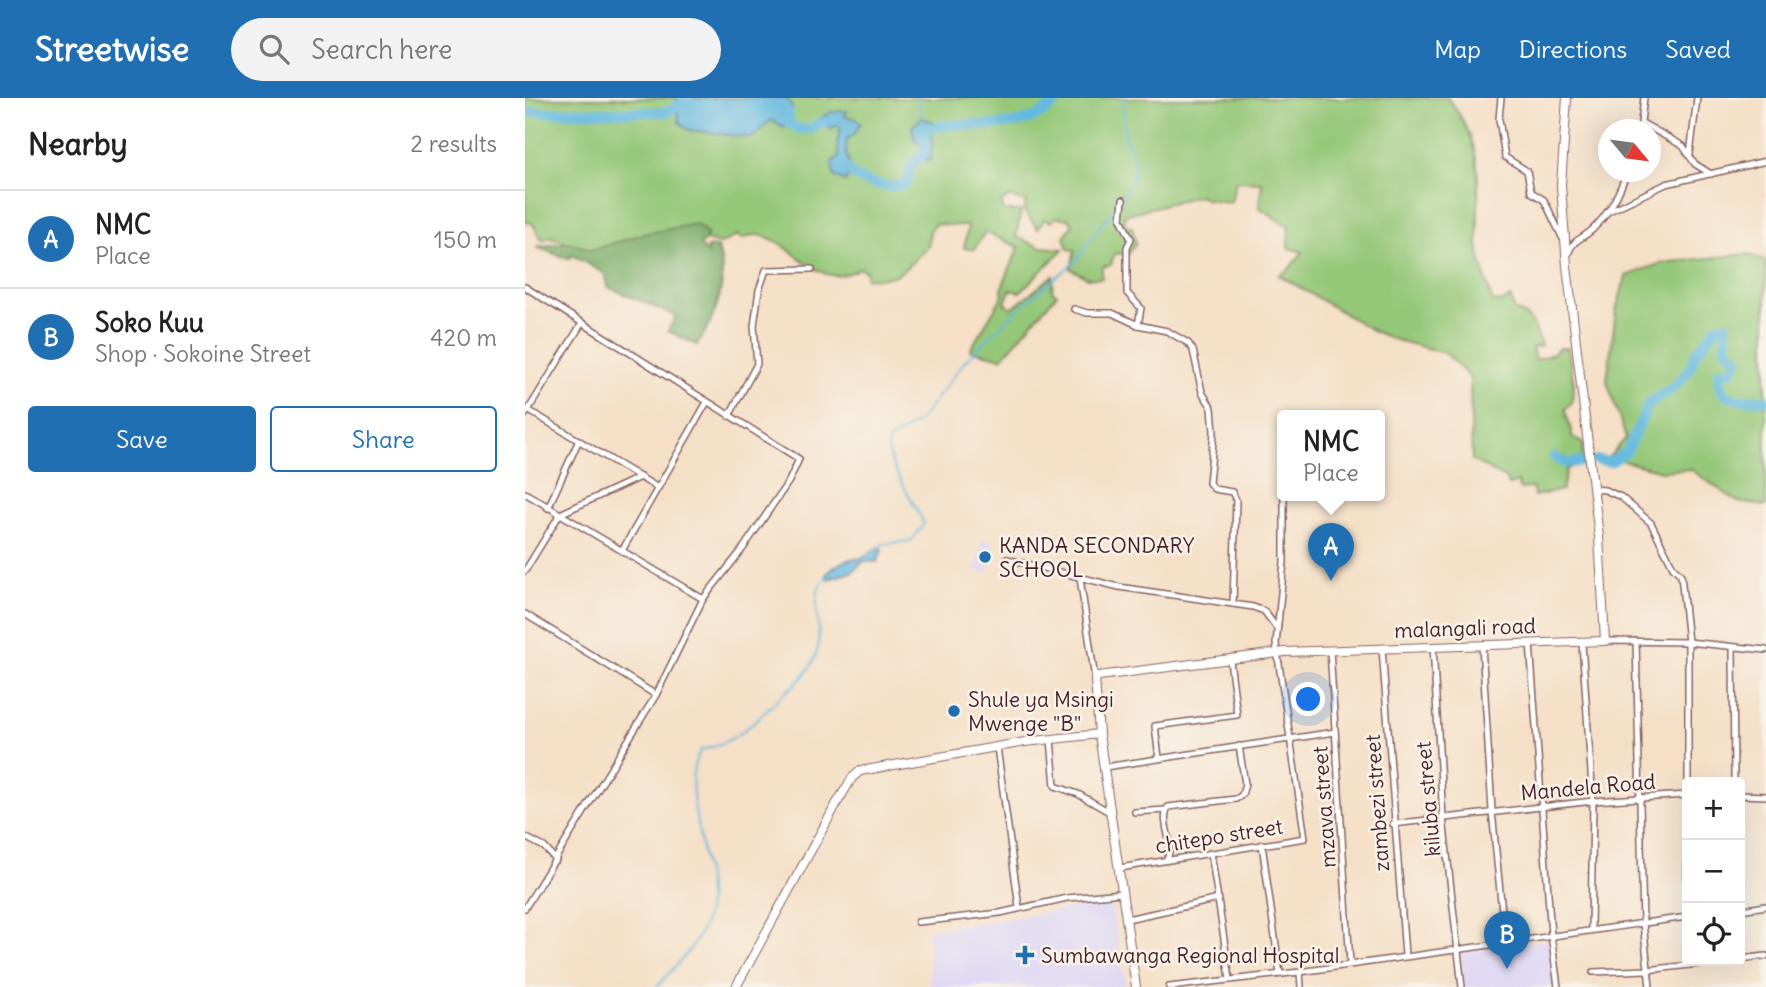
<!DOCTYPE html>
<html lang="en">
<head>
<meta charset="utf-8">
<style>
  body { margin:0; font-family:Delius,sans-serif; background:#f2f2f2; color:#222 }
  .controls { position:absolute; right:21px; bottom:21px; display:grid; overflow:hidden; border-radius:7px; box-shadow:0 7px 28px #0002 }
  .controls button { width:63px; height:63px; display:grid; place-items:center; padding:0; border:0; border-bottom:2px solid #e0e0e0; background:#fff; color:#222; font:35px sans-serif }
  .compass { position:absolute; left:1073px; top:21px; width:63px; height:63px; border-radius:50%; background:#fff; box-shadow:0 7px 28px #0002; rotate:119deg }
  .you { position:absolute; left:784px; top:602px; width:24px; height:24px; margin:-18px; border:5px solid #fff; border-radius:50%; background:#1a73e8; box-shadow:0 0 0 10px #1a73e833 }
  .badge { display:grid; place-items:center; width:46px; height:46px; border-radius:50%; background:#1f6fb2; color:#fff; font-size:23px; font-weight:700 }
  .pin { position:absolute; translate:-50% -58px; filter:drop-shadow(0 2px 4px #0008) }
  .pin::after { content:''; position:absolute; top:37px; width:24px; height:21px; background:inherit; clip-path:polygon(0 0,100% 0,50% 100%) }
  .popup { position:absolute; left:752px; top:312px; width:108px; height:91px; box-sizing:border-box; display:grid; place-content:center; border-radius:7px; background:#fff; filter:drop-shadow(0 2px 5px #0005); font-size:23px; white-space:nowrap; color:#767676 }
  .popup b { font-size:26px; color:#222 }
  .popup::after { content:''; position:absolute; left:50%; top:100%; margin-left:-14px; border:14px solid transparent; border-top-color:#fff }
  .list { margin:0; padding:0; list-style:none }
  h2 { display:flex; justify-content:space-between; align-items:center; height:91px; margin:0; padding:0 28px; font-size:30px }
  h2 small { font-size:23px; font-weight:400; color:#767676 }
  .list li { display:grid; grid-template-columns:46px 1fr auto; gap:21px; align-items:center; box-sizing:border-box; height:98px; padding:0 28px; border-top:2px solid #e0e0e0 }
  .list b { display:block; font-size:26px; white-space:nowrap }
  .list p { margin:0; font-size:23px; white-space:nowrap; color:#767676 }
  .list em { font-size:23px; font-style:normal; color:#767676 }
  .actions { display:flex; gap:14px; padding:21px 28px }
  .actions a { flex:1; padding:16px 0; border:2px solid #1f6fb2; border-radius:7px; text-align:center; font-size:24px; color:#1f6fb2 }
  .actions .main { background:#1f6fb2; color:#fff }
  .icon { flex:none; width:38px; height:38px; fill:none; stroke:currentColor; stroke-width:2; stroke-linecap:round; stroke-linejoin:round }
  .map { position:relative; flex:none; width:1241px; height:889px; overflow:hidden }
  header { display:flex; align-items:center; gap:42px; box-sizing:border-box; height:98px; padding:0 35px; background:#1f6fb2; color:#fff }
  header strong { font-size:33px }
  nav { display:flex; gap:38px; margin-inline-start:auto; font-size:24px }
  .search { width:490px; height:63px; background:#f2f2f2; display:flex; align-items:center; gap:18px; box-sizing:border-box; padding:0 24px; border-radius:38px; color:#767676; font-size:26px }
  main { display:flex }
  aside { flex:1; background:#fff }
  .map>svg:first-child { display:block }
</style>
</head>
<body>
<header>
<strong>Streetwise</strong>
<div class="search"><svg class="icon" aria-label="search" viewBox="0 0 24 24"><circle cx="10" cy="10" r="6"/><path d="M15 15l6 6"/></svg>Search here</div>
<nav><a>Map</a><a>Directions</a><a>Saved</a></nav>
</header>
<main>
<aside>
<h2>Nearby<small>2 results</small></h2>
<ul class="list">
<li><span class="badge">A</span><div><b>NMC</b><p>Place</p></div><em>150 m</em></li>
<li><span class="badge">B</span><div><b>Soko Kuu</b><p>Shop · Sokoine Street</p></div><em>420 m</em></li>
</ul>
<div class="actions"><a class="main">Save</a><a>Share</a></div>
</aside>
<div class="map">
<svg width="1241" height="889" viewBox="0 0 1241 889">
  <rect width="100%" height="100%" fill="#f7f3e8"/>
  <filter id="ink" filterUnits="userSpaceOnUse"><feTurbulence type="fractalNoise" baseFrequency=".0143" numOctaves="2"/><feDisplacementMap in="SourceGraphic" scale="14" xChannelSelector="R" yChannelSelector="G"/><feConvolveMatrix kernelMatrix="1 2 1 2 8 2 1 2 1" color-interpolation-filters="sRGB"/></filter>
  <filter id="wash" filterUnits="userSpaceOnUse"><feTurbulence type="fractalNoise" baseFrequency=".00686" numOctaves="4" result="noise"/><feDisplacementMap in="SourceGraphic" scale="28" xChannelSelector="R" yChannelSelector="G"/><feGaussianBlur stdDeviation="1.57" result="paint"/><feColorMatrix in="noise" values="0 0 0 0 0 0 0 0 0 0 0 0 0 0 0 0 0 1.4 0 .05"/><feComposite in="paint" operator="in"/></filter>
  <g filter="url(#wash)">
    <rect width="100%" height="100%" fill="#f5dfc6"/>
    <g fill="#ddd5f6">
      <polygon points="457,442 469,445 464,475 450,472"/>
      <polygon points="586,805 601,889 405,889 403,832"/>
      <polygon points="1023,842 1029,889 940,889 935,853"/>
    </g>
    <g fill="#95c778" stroke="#707352" stroke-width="2">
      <path d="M0,0H923C963,53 951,84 953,145C954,164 963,185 967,203L977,204L986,200L989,212C1007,218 1011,230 1016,248L1007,250L1010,262L1028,256L1034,250H1043L1049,287L1046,306L1040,311L1048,340L1058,345L1057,364L1042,371L1037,392L1009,398L1008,390L994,391L993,384L983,387L981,381L947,362L945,280L921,255L867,241L849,233L754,177L763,172L778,154L763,150L764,127C752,125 746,114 734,110L737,84L711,83L706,104L680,101L675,97L599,117L600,127L607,129L611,145L604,155L589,156L586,167L577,169V180H563L546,171L550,152L543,151L539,139L548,126L543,121L532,119L526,124L519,121L513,131L499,113L501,104L485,99L477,103L478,113H496L491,139L515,149L538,151L495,194L485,192L480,205L487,210L528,178L527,193L532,196L477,260L445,252L478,197L477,189L494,149L460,134L449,152L439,150L443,128L410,126L405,133L403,149C377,172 378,182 341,180V173L334,170C293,198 267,138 231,137C226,136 221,140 216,141L213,137L195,146L181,142L182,135L118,136L67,152L26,139L17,142L7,125L0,124Z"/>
      <polygon points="1222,156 1241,163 1241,408 1213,404 1165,371 1136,373 1084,359 1101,340 1082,283 1091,213 1101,178 1137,165"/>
    </g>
    <path fill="#78ac68" stroke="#61664a" stroke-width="2" d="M171,126L182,135L181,142L175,146L182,156V149H192C205,181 191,220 172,247L143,233L151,218L83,189L80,176L47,157L44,161L11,149L44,144L67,152L118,136Z"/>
    <g fill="#63b9df" stroke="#566c85" stroke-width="2">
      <polygon points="151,0 261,0 267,8 267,22 259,29 246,22 227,40 164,32 154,24"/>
      <polygon points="318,13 322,13 320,19 330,20 336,25 328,38 322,40 321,53 326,73 320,84 309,78 307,64 314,59 312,45 316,30 312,27 306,31 294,21 306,14"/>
      <polygon points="396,20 409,24 406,62 401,62 396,46 390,43 387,29"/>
      <path d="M354,449L357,452L352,464L339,463L327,474L303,481L301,477C309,468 322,459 334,461Z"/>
    </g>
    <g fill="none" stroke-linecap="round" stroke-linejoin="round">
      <g stroke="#63b9df" stroke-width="2">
        <polyline points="394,0 396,20"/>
        <polyline points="597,100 608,80 610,62 600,40 598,0"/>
        <path d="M354,451L358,446L386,443L399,426C390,404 359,363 363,343L395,322L440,263L493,211L551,163L577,125L594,108"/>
        <path d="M132,889C150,867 174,848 181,819C193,774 150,687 176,652C206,646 226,628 247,607C266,587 286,580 293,549C297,528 283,492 303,478"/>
      </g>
      <g stroke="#63b9df" stroke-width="10">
        <polyline points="0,14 143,14 163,0"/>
        <polyline points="264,15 263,24 274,31 287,31 293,25 309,22"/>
        <path d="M318,66C328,84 363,92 381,86L387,66L399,55L402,31C448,18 496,43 535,0"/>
        <polyline points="1029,359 1040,365 1057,364"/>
        <polyline points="1071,362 1086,364 1102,353 1124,305 1149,289 1164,272 1171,255 1193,228 1201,227 1201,251 1213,260 1206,274 1194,273 1197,294 1209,301 1241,302"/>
      </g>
    </g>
  </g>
  <g filter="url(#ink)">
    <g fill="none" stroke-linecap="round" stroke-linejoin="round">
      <g stroke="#866261" stroke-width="8">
        <g id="street">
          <polyline points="976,0 974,21 980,59 1002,73 1006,94 1019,102 1038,141"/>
          <polyline points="1117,25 1158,48 1170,66 1186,76"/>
          <polyline points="1115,32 1119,0"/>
          <polyline points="1165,56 1172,0"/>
          <polyline points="598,102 596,121 606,141 602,149 602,195 616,210 613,227"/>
          <polyline points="1082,114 1141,86 1241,63"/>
          <path d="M1043,156C1048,140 1059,141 1069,130C1086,113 1094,95 1102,74"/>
          <polyline points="0,189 274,361 264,383 217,452 178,501 131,597 0,810"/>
          <polyline points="549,211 562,215 587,215 613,227 642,233 663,245 668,252 677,294 687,310 689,334 684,385 689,391 707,394 711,402 708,506"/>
          <polyline points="3,312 133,390"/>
          <polyline points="0,317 57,225"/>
          <polyline points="204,318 232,266 229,228 234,192 241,172 287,171"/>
          <polyline points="1068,391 1080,392 1096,399 1126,425 1148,469 1156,477 1163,544 1163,684"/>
          <polyline points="0,395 178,501"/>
          <polyline points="23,410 54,342"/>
          <polyline points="98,451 182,304"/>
          <polyline points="482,461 594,489 728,509 739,513 751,529"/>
          <polyline points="0,473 35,416 115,379"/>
          <polyline points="555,480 570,581"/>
          <polyline points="0,516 131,597"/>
          <polyline points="1080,543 1163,544 1241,552"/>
          <polyline points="1111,543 1118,825 1125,889"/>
          <polyline points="1005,545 1026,837 1033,889"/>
          <polyline points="1057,545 1068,703 1066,832"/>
          <polyline points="957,547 967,713 980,844"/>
          <polyline points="908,548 918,720 937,889"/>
          <polyline points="1208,549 1209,684"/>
          <polyline points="857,550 880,857"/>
          <polyline points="805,552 825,865"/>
          <polyline points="526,641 530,688 553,696 586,715"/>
          <polyline points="472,649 494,809"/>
          <polyline points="634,660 630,628 712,617 705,562"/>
          <polyline points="580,669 810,634"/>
          <polyline points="1215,697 1241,698"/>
          <polyline points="610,714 641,712"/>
          <polyline points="868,726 1068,703 1162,697"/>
          <polyline points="0,739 19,749 31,762"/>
          <polyline points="737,746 755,876"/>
          <polyline points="686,755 705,881"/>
          <path d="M641,762C652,745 634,726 643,709L711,701L717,697L720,686L714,648"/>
          <polyline points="595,770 780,740 751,546 759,464 759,397"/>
          <polyline points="1215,812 1241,808"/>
          <polyline points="1162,819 1162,733"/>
          <polyline points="602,821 694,801"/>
          <polyline points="393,824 475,815 542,800 597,795"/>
          <polyline points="1215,861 1241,858"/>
          <polyline points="775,874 776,889"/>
          <polyline points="1068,874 1122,872 1200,863"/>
          <polyline points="644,889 775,874 1162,819"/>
        </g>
      </g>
      <g stroke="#866261" stroke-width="10">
        <g id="secondary">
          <polyline points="211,889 312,705 327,680 335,673 500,644 574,636"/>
          <polyline points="611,889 574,636 570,581 574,578 760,554 1080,543 1074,439 1042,168 1036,87 1042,0"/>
        </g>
      </g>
      <use href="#street" stroke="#fff" stroke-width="5"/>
      <use href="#secondary" stroke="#fff" stroke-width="8"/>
    </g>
  </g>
  <g fill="#1f6fb2" stroke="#f7f3e8" stroke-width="2.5">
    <circle cx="460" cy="459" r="7"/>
    <circle cx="429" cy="613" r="7"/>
    <path d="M496.5 846.5h7v7h7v7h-7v7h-7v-7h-7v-7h7z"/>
  </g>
  <g text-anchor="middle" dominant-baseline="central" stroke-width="5" stroke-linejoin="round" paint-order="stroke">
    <g font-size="21" fill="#4a1f2b" stroke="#f7f3e8" text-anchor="start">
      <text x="474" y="447">KANDA SECONDARY<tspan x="474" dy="24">SCHOOL</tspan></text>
      <text x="443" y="601">Shule ya Msingi<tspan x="443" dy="24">Mwenge "B"</tspan></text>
      <text x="516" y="857">Sumbawanga Regional Hospital</text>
    </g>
    <g font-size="21" fill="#4a1f2b" stroke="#f7f3e8">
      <text transform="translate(940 530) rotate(-2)">malangali road</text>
      <text transform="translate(1063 689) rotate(-5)">Mandela Road</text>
      <text transform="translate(903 701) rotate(-95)">kiluba street</text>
      <text transform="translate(852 705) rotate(-94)">zambezi street</text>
      <text transform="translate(799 709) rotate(-94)">mzava street</text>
      <text transform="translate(694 738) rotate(-9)">chitepo street</text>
    </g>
  </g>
</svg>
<div class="controls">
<button>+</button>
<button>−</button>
<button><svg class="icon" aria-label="locate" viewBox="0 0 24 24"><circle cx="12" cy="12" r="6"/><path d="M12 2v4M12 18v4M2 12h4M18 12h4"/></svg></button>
</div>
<svg class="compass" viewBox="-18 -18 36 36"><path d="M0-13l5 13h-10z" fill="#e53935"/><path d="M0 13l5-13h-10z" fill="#767676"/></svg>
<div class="you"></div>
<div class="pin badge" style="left:806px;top:483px">A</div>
<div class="popup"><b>NMC</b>Place</div>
<div class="pin badge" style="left:982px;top:871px">B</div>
</div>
</main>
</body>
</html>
